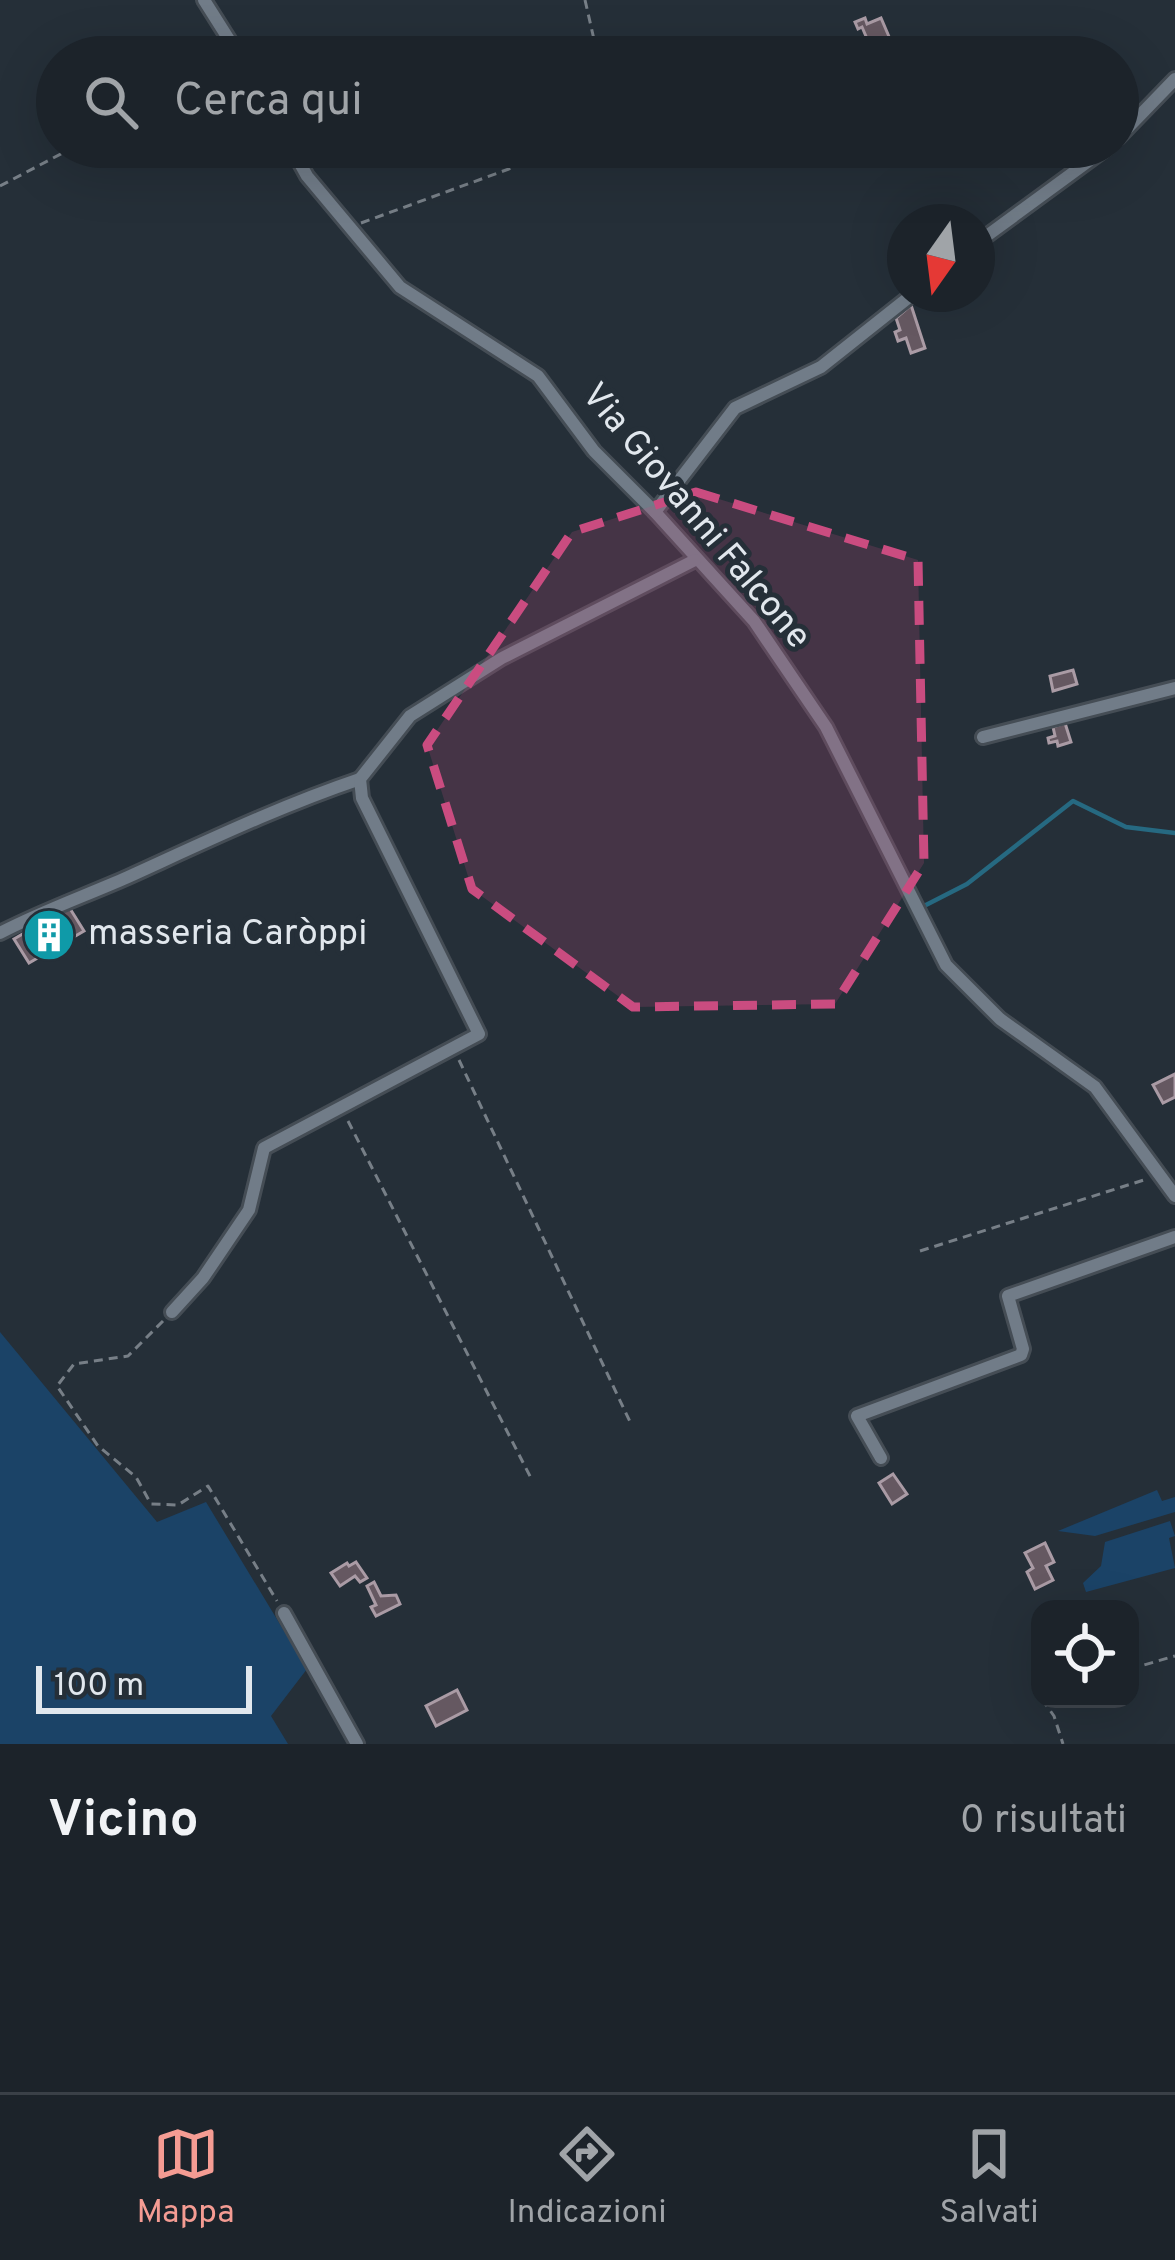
<!DOCTYPE html>
<html lang="it">
<head>
<meta charset="utf-8">
<style>
  body { margin:0; font-family:Overpass,sans-serif; background:#292f36; color:#f1f3f6 }
  .controls { position:absolute; right:36px; bottom:36px; display:grid; overflow:hidden; border-radius:24px; box-shadow:0 12px 48px #0002 }
  .controls button { width:108px; height:108px; display:grid; place-items:center; padding:0; border:0; border-bottom:3px solid #3a4047; background:#1c232a; color:#f1f3f6; font:60px sans-serif }
  .compass { position:absolute; left:887px; top:204px; width:108px; height:108px; border-radius:50%; background:#1c232a; box-shadow:0 12px 48px #0002; rotate:194deg }
  .scale { position:absolute; left:36px; bottom:30px; width:216px; box-sizing:border-box; padding-left:12px; border:6px solid #e1e7ed; border-top:0; font-size:33px; line-height:42px; white-space:nowrap; color:#e1e7ed; -webkit-text-stroke:9px #252f38; paint-order:stroke }
  .list { margin:0; padding:0; list-style:none }
  h2 { display:flex; justify-content:space-between; align-items:center; height:156px; margin:0; padding:0 48px; font-size:51px }
  h2 small { font-size:39px; font-weight:400; color:#a0a4a8 }
  .icon { flex:none; width:66px; height:66px; fill:none; stroke:currentColor; stroke-width:2; stroke-linecap:round; stroke-linejoin:round }
  .map { position:relative; flex:none; width:1175px; height:1744px; overflow:hidden }
  .search { position:absolute; background:#1c232a; box-shadow:0 12px 48px #0002; left:36px; right:36px; top:36px; height:132px; display:flex; align-items:center; gap:30px; box-sizing:border-box; padding:0 42px; border-radius:66px; color:#a0a4a8; font-size:45px }
  .sheet { height:348px; background:#1c232a }
  nav { display:flex; justify-content:space-around; align-items:center; box-sizing:border-box; height:168px; border-top:3px solid #3a4047; background:#1c232a; font-size:33px; color:#a0a4a8 }
  nav a { display:grid; justify-items:center; gap:6px }
  nav .on { color:#f59c93 }
  .map>svg:first-child { display:block }
</style>
</head>
<body>
<div class="map">
<svg width="1175" height="1744" viewBox="0 0 1175 1744">
  <rect width="100%" height="100%" fill="#252f38"/>
  <g fill="#1b4367">
    <polygon points="0,1332 157,1522 206,1502 307,1669 271,1716 288,1744 0,1744"/>
    <polygon points="1157,1490 1162,1501 1175,1497 1175,1512 1095,1536 1058,1531"/>
    <polygon points="1170,1521 1175,1536 1169,1538 1175,1568 1086,1592 1083,1583 1101,1566 1105,1542"/>
  </g>
  <g fill="none" stroke-linecap="round" stroke-linejoin="round">
    <polyline stroke="#266981" stroke-width="4.5" points="924,906 967,884 1073,801 1126,827 1175,833"/>
  </g>
  <g fill="#655861" stroke="#aa9ba5" stroke-width="3">
    <polygon points="865,18 867,24 881,18 890,39 871,48 862,27 858,29 855,22"/>
    <polygon points="911,305 925,348 911,353 906,338 898,341 895,332 900,330 896,318"/>
    <polygon points="1073,670 1077,684 1053,691 1050,676"/>
    <polygon points="1065,723 1071,742 1058,746 1057,741 1049,743 1048,738 1055,736 1053,727"/>
    <polygon points="69,907 84,931 29,963 14,939"/>
    <polygon points="1175,1074 1175,1097 1163,1103 1153,1085"/>
    <polygon points="893,1474 907,1494 892,1504 879,1483"/>
    <polygon points="1045,1543 1054,1562 1046,1566 1053,1580 1035,1589 1027,1572 1033,1568 1025,1553"/>
    <polygon points="356,1562 367,1578 360,1582 355,1576 340,1586 331,1573 347,1563 349,1566"/>
    <polygon points="374,1582 381,1596 396,1595 400,1604 376,1616 371,1607 376,1605 367,1586"/>
    <polygon points="457,1690 467,1710 436,1726 426,1706"/>
  </g>
  <g fill="none" stroke-linecap="round" stroke-linejoin="round">
    <g stroke="#454d55" stroke-width="18">
      <g id="street">
        <polyline points="204,0 240,57"/>
        <polyline points="1118,138 1175,79"/>
        <polyline points="291,147 307,176 400,287 538,376 594,451 655,512 754,621 826,727 946,965 1000,1019 1095,1087 1175,1196"/>
        <polyline points="977,243 1108,147"/>
        <polyline points="655,512 735,408 821,367 913,294"/>
        <polyline points="983,737 1175,688"/>
        <path d="M0,933C42,911 85,896 128,877C205,842 280,806 360,779"/>
        <polyline points="172,1312 203,1278 249,1210 264,1148 479,1034 362,798 360,779 410,716 502,658 695,560"/>
        <polyline points="881,1458 857,1416 1021,1355 1023,1349 1008,1296 1175,1237"/>
        <polyline points="284,1613 357,1744"/>
      </g>
    </g>
    <g stroke="#777f87" stroke-width="3" stroke-dasharray="9 6" stroke-linecap="butt">
      <polyline points="585,0 598,57"/>
      <polyline points="0,186 74,147"/>
      <polyline points="361,223 569,147"/>
      <polyline points="459,1060 632,1426"/>
      <polyline points="348,1121 532,1480"/>
      <polyline points="920,1251 1147,1179"/>
      <polyline points="163,1321 128,1356 74,1364 57,1386 98,1446 136,1477 151,1504 178,1505 208,1486 277,1601"/>
      <polyline points="1130,1669 1175,1656"/>
      <polyline points="1042,1699 1054,1716 1063,1744"/>
    </g>
    <use href="#street" stroke="#717c88" stroke-width="12"/>
  </g>
  <path fill="#ca4c80" fill-opacity="0.2" stroke="#ca4c80" stroke-width="9" stroke-dasharray="24 15" stroke-linejoin="round" d="M696,492L918,560L924,863L835,1004L633,1007L472,889L427,745L572,532Z"/>
  <defs>
    <g id="building-disc" transform="scale(2.7)"><circle r="9.5" fill="#0f9aa8" stroke="#252f38"/><path d="M-4-6H4V6H1V3H-1V6H-4ZM-2.5-4.3h1.7v1.8h-1.7ZM.8-4.3h1.7v1.8H.8ZM-2.5-1h1.7V.8h-1.7ZM.8-1h1.7V.8H.8Z" fill="#fff"/></g>
  </defs>
  <g fill-rule="evenodd">
    <use href="#building-disc" x="49" y="935"/>
  </g>
  <g text-anchor="middle" dominant-baseline="central" stroke-width="10" stroke-linejoin="round" paint-order="stroke">
    <g font-size="36" fill="#e1e7ed" stroke="#252f38">
      <text transform="translate(695 517) rotate(50)">Via Giovanni Falcone</text>
    </g>
    <g font-size="36" fill="#e1e7ed" stroke="#252f38" text-anchor="start">
      <text x="88" y="935">masseria Caròppi</text>
    </g>
  </g>
</svg>
<div class="controls">
<button><svg class="icon" aria-label="locate" viewBox="0 0 24 24"><circle cx="12" cy="12" r="6"/><path d="M12 2v4M12 18v4M2 12h4M18 12h4"/></svg></button>
</div>
<svg class="compass" viewBox="-18 -18 36 36"><path d="M0-13l5 13h-10z" fill="#e53935"/><path d="M0 13l5-13h-10z" fill="#a0a4a8"/></svg>
<div class="scale">100 m</div>
<div class="search"><svg class="icon" aria-label="search" viewBox="0 0 24 24"><circle cx="10" cy="10" r="6"/><path d="M15 15l6 6"/></svg>Cerca qui</div>
</div>
<section class="sheet">
<h2>Vicino<small>0 risultati</small></h2>
<ul class="list">
</ul>
</section>
<nav>
<a class="on"><svg class="icon" aria-label="map" viewBox="0 0 24 24"><path d="M3 6l6-2 6 2 6-2v14l-6 2-6-2-6 2zM9 4v14M15 6v14"/></svg>Mappa</a>
<a><svg class="icon" aria-label="directions" viewBox="0 0 24 24"><path d="M12 3l9 9-9 9-9-9zM9 14v-3h6M13 9l2 2-2 2"/></svg>Indicazioni</a>
<a><svg class="icon" aria-label="saved" viewBox="0 0 24 24"><path d="M7 4h10v16l-5-4-5 4z"/></svg>Salvati</a>
</nav>
</body>
</html>
